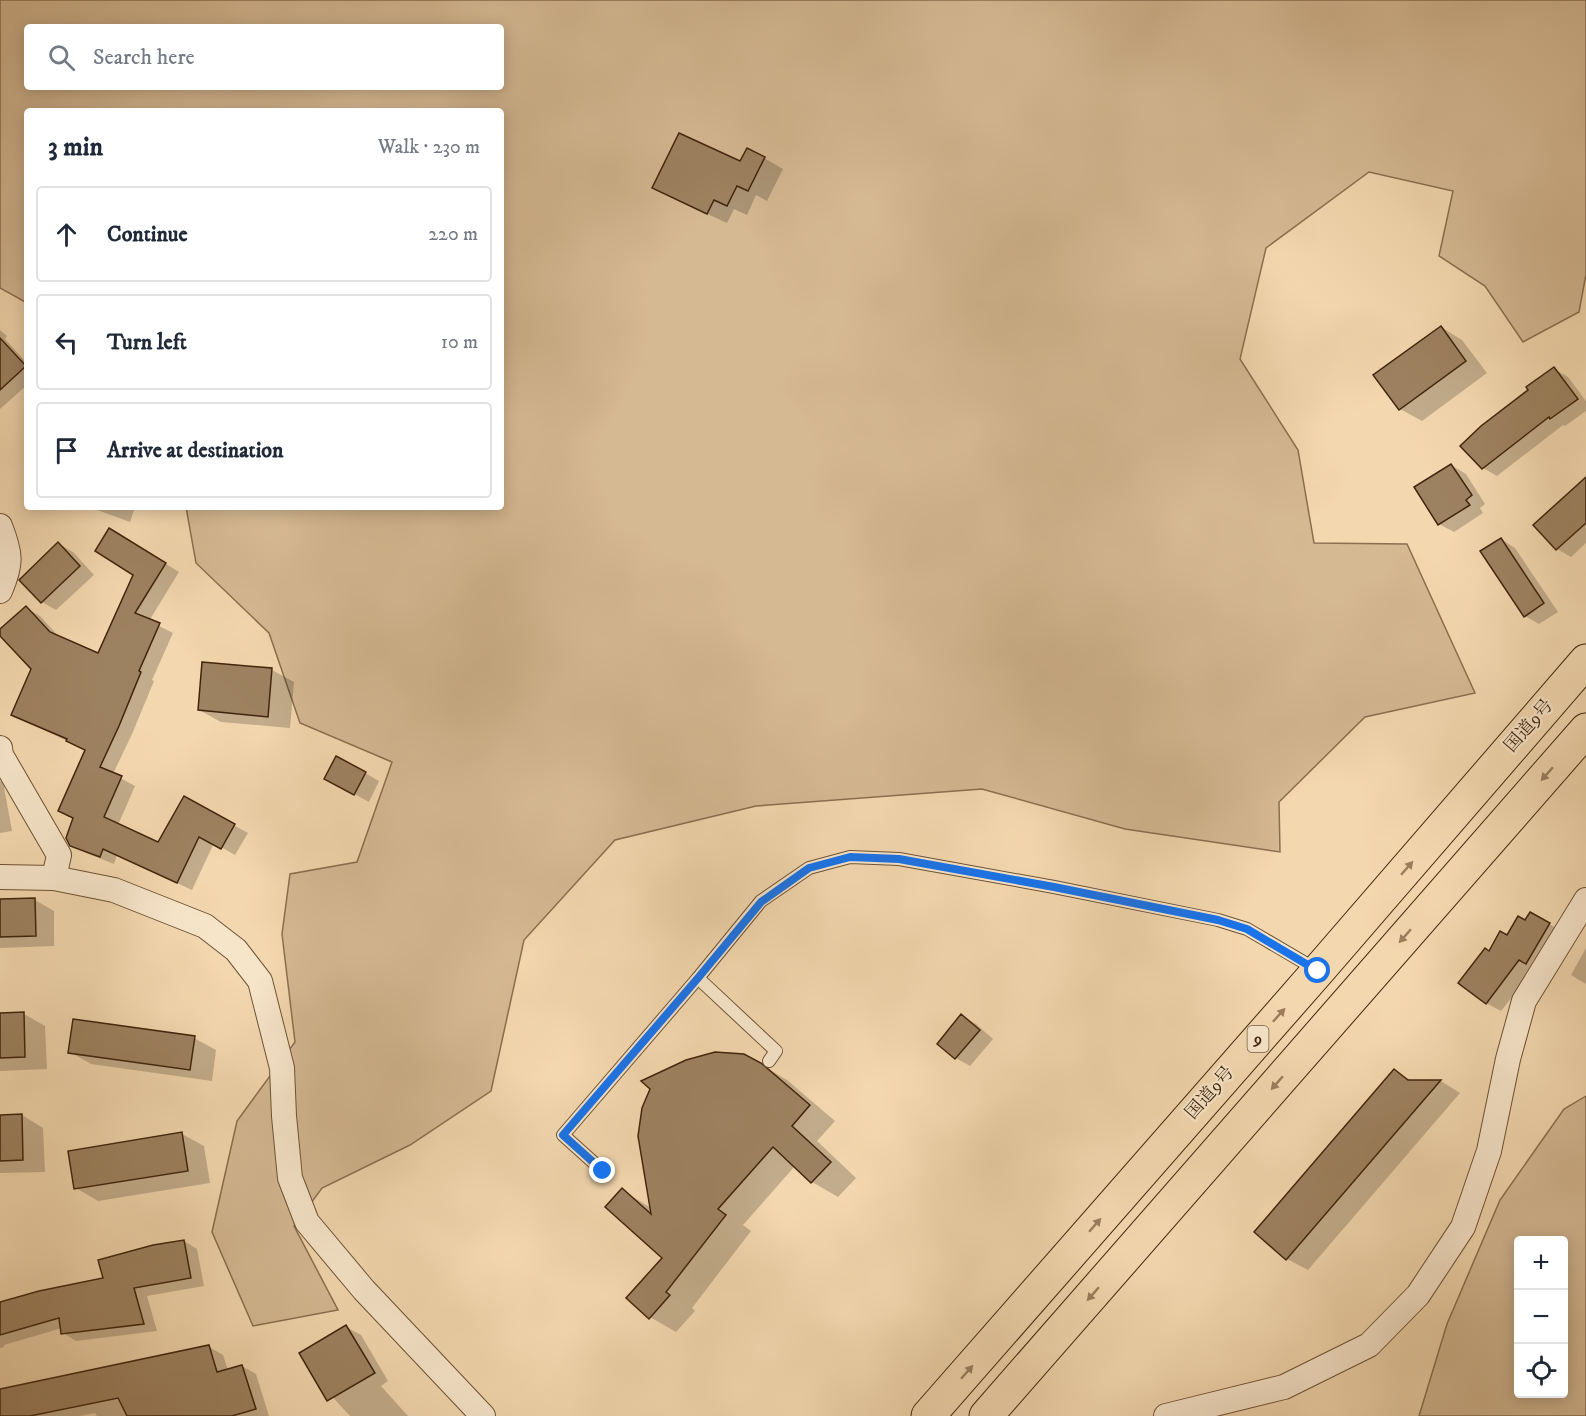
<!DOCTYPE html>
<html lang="en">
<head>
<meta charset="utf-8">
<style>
  body { margin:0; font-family:"IM FELL DW Pica","Noto Serif JP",serif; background:#f2f2f3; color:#1f2937 }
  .controls { position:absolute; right:18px; bottom:18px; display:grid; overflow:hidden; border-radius:6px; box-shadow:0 3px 15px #0003 }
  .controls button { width:54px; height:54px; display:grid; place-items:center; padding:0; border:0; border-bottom:2px solid #e0e1e3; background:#fff; color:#1f2937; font:30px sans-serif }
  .stop { position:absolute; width:18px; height:18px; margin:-14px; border:4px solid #1a73e8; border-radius:50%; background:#fff }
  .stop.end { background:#1a73e8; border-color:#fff; box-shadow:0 2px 6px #0008 }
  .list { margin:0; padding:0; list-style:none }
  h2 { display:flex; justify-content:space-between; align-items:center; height:78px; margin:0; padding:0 24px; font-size:26px }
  h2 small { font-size:20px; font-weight:400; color:#747a83 }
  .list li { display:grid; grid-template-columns:39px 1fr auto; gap:18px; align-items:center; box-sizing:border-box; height:96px; margin:0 12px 12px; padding:0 12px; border:2px solid #e0e1e3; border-radius:6px }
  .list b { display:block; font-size:22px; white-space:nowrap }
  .list em { font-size:20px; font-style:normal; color:#747a83 }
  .icon { flex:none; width:33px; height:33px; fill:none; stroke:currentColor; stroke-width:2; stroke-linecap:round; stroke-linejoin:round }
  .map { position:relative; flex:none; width:1586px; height:1416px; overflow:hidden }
  .search { position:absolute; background:#fff; box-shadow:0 3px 15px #0003; left:24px; top:24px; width:480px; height:66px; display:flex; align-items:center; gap:15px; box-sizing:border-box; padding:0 21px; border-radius:6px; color:#747a83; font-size:22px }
  .panel { position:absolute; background:#fff; box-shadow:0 3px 15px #0003; left:24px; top:108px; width:480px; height:402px; border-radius:6px }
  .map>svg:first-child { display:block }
</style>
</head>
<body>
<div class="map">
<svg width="1586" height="1416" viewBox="0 0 1586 1416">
  <rect width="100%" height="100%" fill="#f3d7ae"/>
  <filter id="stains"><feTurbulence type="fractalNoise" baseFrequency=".00333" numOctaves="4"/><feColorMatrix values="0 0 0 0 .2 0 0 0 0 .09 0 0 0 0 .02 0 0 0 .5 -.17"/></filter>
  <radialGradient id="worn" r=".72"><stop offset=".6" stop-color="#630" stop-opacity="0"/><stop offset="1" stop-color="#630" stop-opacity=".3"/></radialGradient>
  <g fill="#d5b993" stroke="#8a6f50" stroke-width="1.5" fill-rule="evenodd">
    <path d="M0,0H1586V274L1579,312L1523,342L1485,286L1439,256L1453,191L1369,172L1266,248L1240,359L1298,450L1314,543L1407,544L1475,693L1365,717L1279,802L1280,852L1125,829L982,789L756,806L615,840L524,940L491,1091L410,1145L322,1188L294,1226L338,1310L253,1326L212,1232L237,1121L295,1042L282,934L290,874L357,862L392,762L300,723L269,633L196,563L186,507H501V111H27V303L0,288ZM27,27H501V87H27Z"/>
    <path d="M1586,1096V1416H1419L1447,1324L1500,1200L1564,1109ZM1518,1240H1564V1394H1518Z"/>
  </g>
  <g fill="#0003">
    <polygon points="764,158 783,169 767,201 756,195 747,215 734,209 727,223 673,198 741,163"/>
    <polygon points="1441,327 1462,340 1487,373 1422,421 1400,409"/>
    <polygon points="0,330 7,336 5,339 27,363 27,385 0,409"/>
    <polygon points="1554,369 1568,377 1586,401 1586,411 1565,426 1563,425 1497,476 1483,468"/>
    <polygon points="1451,465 1466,474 1485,504 1480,508 1483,513 1454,532 1439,524"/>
    <polygon points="1586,479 1586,543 1571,557 1557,549"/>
    <polygon points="89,507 135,507 130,522"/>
    <polygon points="124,538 179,572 149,621 173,633 152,680 154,681 132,734 113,774 135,786 118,825 158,844 185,798 248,833 235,855 214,843 192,890 117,855 114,864 86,853 71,844 86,750 13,715 33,669 0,631 26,608 40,616 61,639 99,655 134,574"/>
    <polygon points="1501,539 1515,548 1558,612 1539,624 1525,616"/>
    <polygon points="59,544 73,552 94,575 56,610 42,602"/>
    <polygon points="203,664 272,670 294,682 290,728 221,722 199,710"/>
    <polygon points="365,773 379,781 369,802 340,786"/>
    <polygon points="0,781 3,782 12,831 0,833"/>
    <polygon points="35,900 54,911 54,946 0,948 0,901"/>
    <polygon points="1530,914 1564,932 1501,1011 1486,1003 1490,952 1525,922"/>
    <polygon points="1586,948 1586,984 1571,975"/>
    <polygon points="24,1014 45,1026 47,1069 0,1071 0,1015"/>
    <polygon points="961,1016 976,1024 993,1039 970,1066 956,1058"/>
    <polygon points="194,1038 216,1050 212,1081 91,1064 70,1052"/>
    <polygon points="760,1064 787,1080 835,1121 817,1141 856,1178 838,1197 812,1182 795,1166 743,1225 751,1231 692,1308 695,1311 676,1332 650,1317 664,1257 622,1190 651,1208"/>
    <polygon points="1394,1071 1414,1082 1441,1081 1460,1093 1308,1270 1287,1259 1256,1232"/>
    <polygon points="22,1115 43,1128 45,1172 0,1173 0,1116"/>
    <polygon points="182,1134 204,1146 210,1183 98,1201 76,1188"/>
    <polygon points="184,1241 197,1249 204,1286 147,1296 157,1331 76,1341 63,1333 62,1328 4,1345 4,1347 0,1348 0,1303 105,1279"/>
    <polygon points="346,1327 361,1335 388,1381 381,1386 408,1416 350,1416 314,1377"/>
    <polygon points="209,1347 223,1355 228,1370 242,1366 256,1374 269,1416 97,1416 95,1413 79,1416 0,1416 0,1393"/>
  </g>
  <g fill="#9d8261" stroke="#40250d" stroke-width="1.5">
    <polygon points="679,133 740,161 747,148 765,157 748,191 737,186 727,206 714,200 707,214 652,188"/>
    <polygon points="1441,326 1466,361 1399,410 1373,375"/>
    <polygon points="0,338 26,366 0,390"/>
    <polygon points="1554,367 1578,399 1550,419 1549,417 1482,469 1460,446 1481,426 1528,390 1526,387"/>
    <polygon points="1451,464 1472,495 1466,500 1470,505 1438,525 1414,487"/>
    <polygon points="1586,477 1586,523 1556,550 1533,525"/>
    <polygon points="109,528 166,563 135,613 160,623 139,671 141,672 119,726 100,767 122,776 104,817 158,842 184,796 235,824 221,849 199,837 177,883 103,849 100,857 70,846 66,838 73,818 58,811 85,750 66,741 67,739 11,715 31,669 0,636 0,629 26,606 50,632 98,653 133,575 95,551"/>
    <polygon points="1501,538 1544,603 1524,617 1480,551"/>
    <polygon points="58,542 80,566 41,603 19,580"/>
    <polygon points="202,662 272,668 268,717 198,710"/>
    <polygon points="336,756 366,772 354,795 324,779"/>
    <polygon points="35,898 36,936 0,937 0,899"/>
    <polygon points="1530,912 1550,923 1526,964 1519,960 1486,1004 1458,983 1485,948 1489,951 1500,931 1507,935 1518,916 1525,920"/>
    <polygon points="24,1012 25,1057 0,1058 0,1013"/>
    <polygon points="961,1014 980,1030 955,1059 937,1044"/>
    <polygon points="73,1019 195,1036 190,1070 68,1053"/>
    <polygon points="715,1052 744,1054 761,1063 810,1105 792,1126 831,1162 811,1183 773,1147 718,1209 726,1215 666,1292 670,1295 649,1319 626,1298 662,1258 605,1207 622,1188 651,1214 638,1136 642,1108 650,1089 641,1081 686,1060"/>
    <polygon points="1394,1069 1408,1080 1441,1080 1286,1260 1254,1232"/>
    <polygon points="22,1114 23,1160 0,1161 0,1115"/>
    <polygon points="182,1132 188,1171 74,1189 68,1151"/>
    <polygon points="184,1240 191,1278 134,1288 144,1324 61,1334 59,1318 0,1335 0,1302 39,1291 103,1278 98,1260 153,1245"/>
    <polygon points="346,1325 375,1373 327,1401 299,1353"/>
    <polygon points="209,1345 217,1372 242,1365 256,1409 232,1416 127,1416 118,1398 30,1416 0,1416 0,1389"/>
  </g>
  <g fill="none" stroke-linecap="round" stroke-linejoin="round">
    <g stroke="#6d5235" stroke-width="14">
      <g id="service">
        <polyline points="698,978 776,1051 769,1061"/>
        <polyline points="603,1171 563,1135 698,978 761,901 809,868 850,857 899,859 1054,887 1218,920 1247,929 1317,970"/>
      </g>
    </g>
    <g stroke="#6d5235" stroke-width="26">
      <g id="minor">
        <path d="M0,526C11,554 12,563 0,591"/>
        <polyline points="0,748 1,755 59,855 54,878"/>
        <polyline points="0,877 54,878 114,890 205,926 236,950 260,981 282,1068 284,1116 290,1178 307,1222 364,1290 483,1416"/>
        <polyline points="1166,1416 1284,1387 1369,1345 1418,1295 1463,1227 1489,1151 1508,1059 1524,1001 1586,900"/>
      </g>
    </g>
    <g stroke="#40250d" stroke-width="35">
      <g id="trunk">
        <polyline points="928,1416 1318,971 1586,661"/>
        <polyline points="986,1416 1586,730"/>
      </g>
    </g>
    <use href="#service" stroke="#f7e5ca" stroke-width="12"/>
    <use href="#minor" stroke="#f7e5ca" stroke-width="24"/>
    <use href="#trunk" stroke="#f3d7ae" stroke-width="33"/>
  </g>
  <defs><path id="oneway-solid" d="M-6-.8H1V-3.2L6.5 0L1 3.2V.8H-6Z" transform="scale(1.5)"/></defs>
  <g fill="#9a7e5e">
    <use href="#oneway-solid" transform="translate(1547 774) rotate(131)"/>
    <use href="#oneway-solid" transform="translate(1407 868) rotate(-49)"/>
    <use href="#oneway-solid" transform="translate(1405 936) rotate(131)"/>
    <use href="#oneway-solid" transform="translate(1279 1015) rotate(-48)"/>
    <use href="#oneway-solid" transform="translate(1277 1083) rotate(131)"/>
    <use href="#oneway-solid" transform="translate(1095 1225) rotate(-49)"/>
    <use href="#oneway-solid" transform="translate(1093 1294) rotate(131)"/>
    <use href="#oneway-solid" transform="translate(967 1372) rotate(-49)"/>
  </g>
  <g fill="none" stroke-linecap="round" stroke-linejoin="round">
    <polyline stroke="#1a73e8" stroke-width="8" points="603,1171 563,1135 698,978 761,902 809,868 850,857 899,859 1054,887 1218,920 1247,929 1318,971"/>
  </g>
  <g text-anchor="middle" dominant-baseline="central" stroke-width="4.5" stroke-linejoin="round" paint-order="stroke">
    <rect fill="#f7e5ca" stroke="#775f46" stroke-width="1.5" x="1247.5" y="1026" width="21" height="26" rx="4.5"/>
    <g font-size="16" font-weight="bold" fill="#40250d">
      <text x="1258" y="1039">9</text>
    </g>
    <g font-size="18" fill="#40250d" stroke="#f7e5ca">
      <text transform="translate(1529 726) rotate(-49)">国道9号</text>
      <text transform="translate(1210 1093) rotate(-49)">国道9号</text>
    </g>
  </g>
  <rect width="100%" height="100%" filter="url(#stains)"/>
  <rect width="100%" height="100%" fill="url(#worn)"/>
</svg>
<div class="controls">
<button>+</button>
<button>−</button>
<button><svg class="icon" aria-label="locate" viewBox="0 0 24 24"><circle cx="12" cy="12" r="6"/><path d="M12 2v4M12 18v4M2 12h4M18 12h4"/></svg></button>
</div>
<div class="stop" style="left:1318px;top:971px"></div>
<div class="stop end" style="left:603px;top:1171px"></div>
<div class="search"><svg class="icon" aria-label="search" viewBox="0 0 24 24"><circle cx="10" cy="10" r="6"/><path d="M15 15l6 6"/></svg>Search here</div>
<section class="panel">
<h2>3 min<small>Walk · 230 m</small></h2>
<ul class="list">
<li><svg class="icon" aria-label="ahead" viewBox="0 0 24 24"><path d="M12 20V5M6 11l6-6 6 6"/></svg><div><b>Continue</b></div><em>220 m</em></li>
<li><svg class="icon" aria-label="left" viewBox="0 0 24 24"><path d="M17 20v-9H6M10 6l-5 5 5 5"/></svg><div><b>Turn left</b></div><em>10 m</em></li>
<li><svg class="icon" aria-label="arrive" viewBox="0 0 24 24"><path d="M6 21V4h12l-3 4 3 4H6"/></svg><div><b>Arrive at destination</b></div></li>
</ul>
</section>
</div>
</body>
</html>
